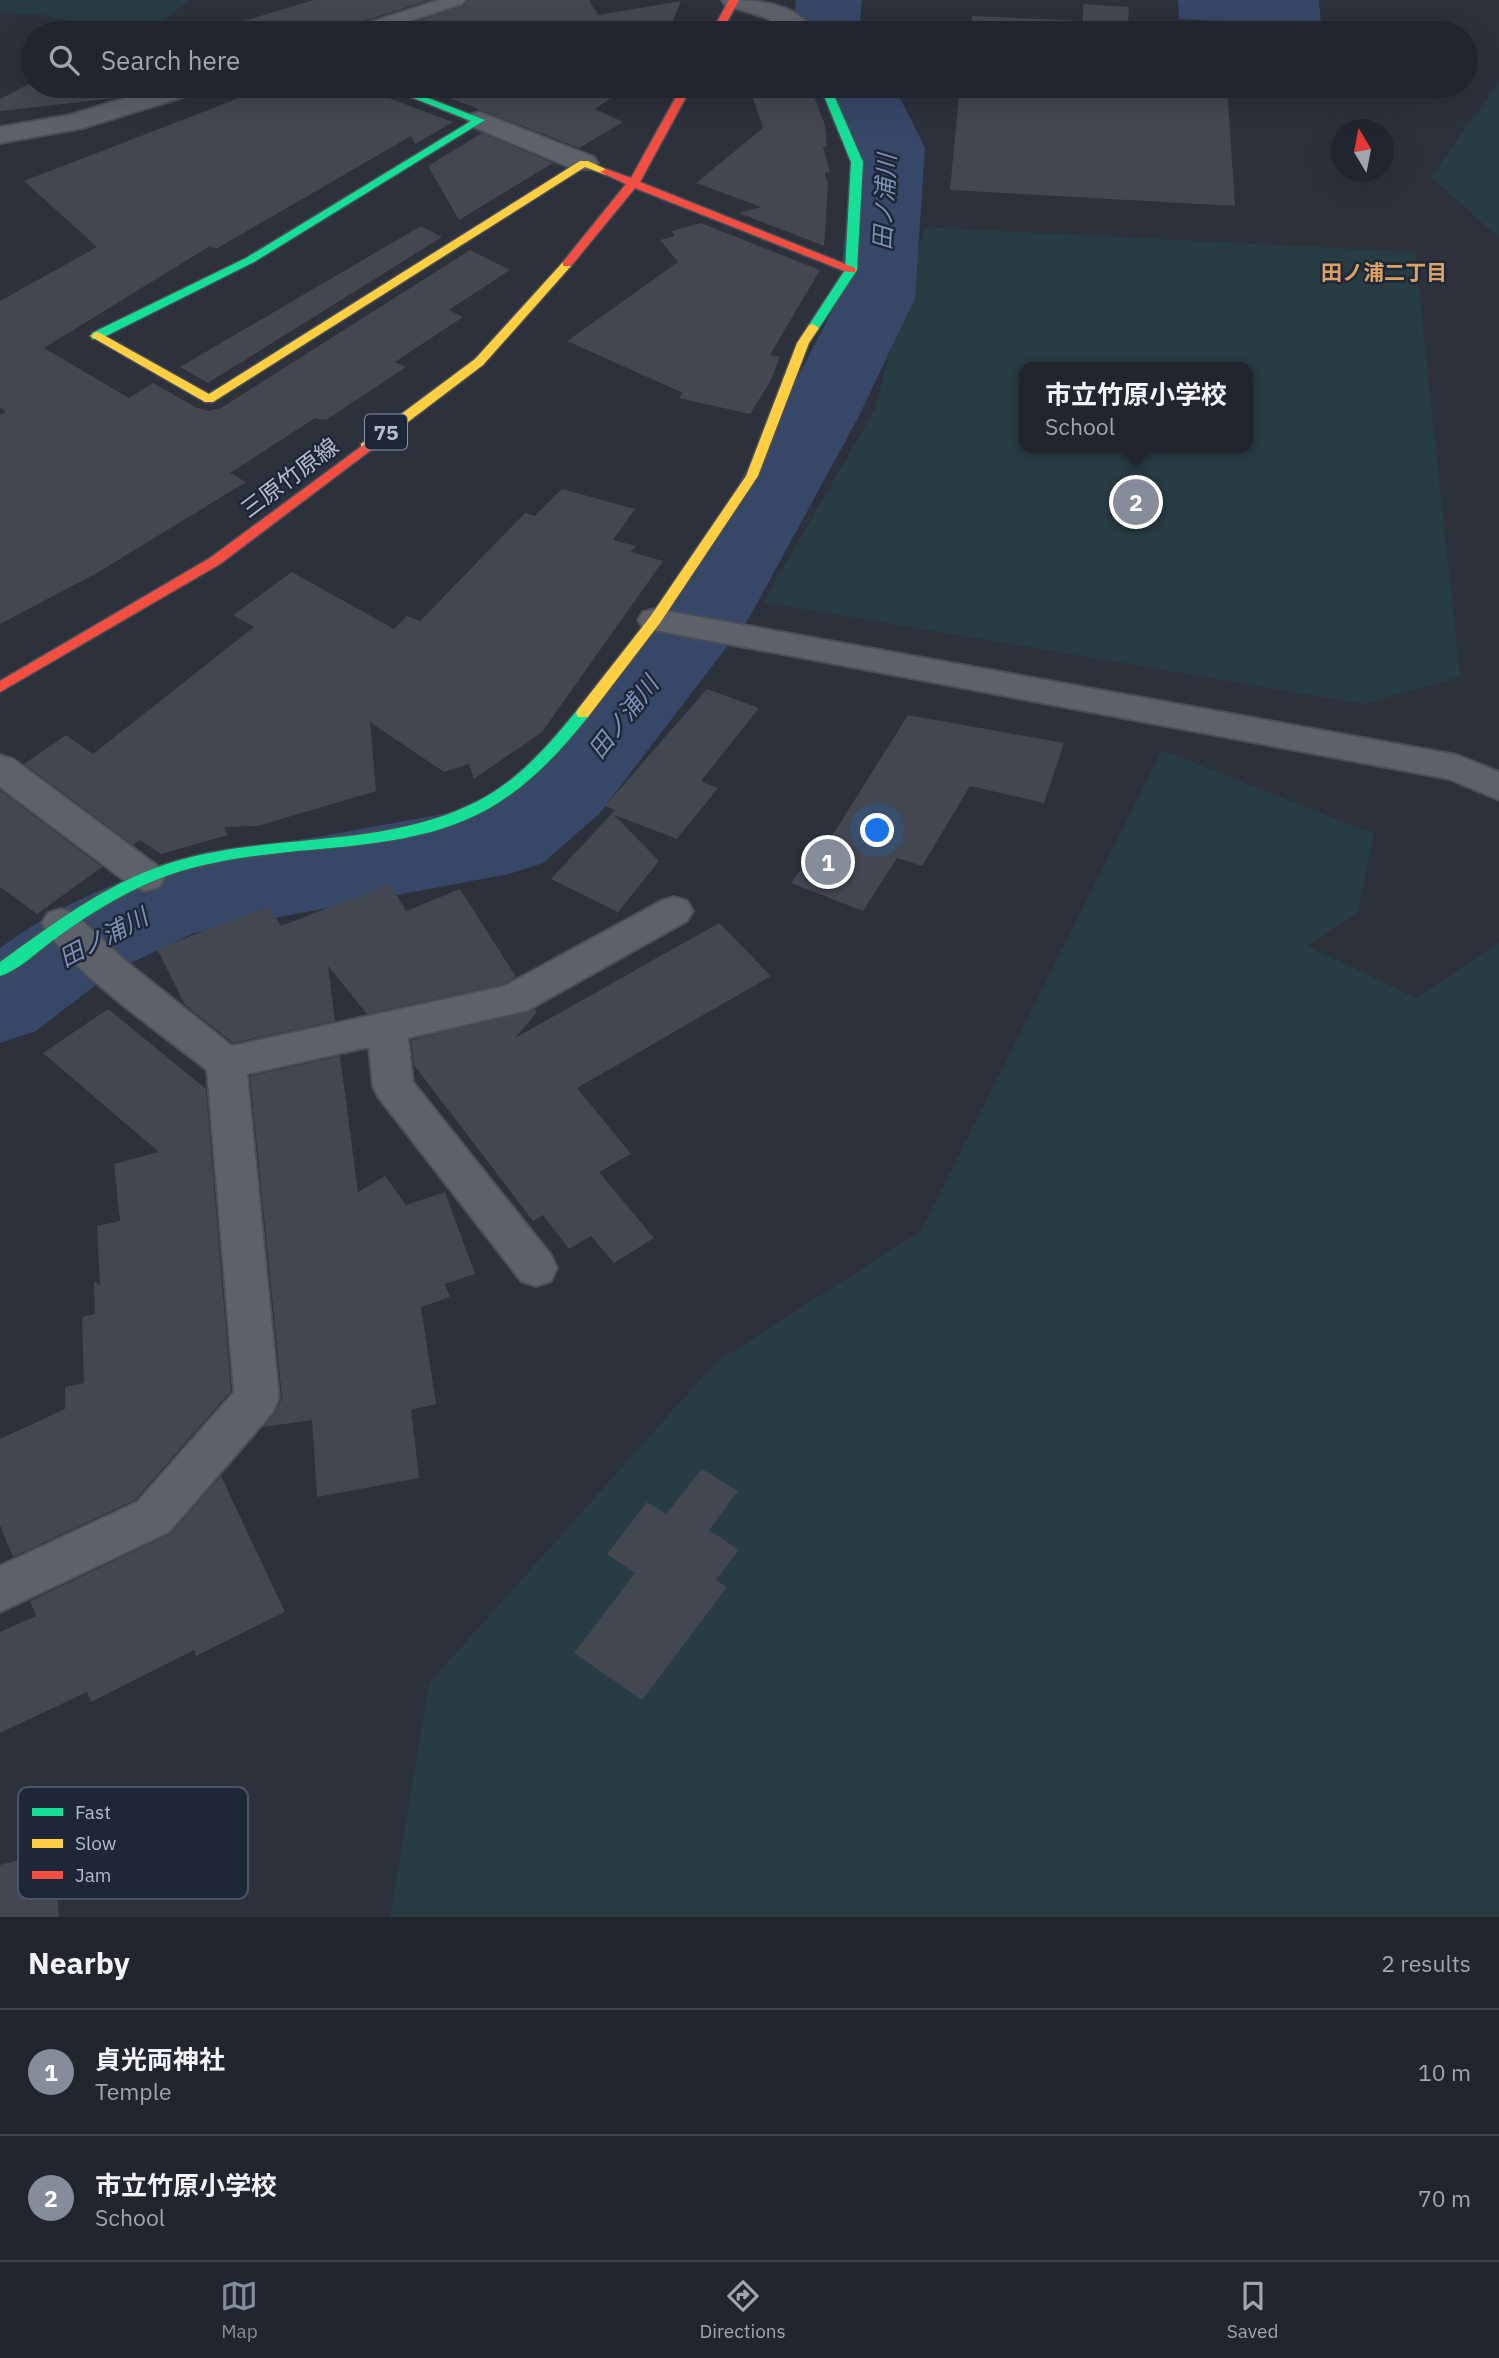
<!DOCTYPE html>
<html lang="en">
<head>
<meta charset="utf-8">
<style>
  body { margin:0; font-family:"IBM Plex Sans","Noto Sans JP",sans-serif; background:#2d3139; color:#f1f3f6 }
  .compass { position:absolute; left:1331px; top:119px; width:63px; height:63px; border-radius:50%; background:#21252d; box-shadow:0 7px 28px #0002; rotate:350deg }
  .you { position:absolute; left:878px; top:831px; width:24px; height:24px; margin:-18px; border:5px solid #fff; border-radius:50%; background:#1a73e8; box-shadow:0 0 0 10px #1a73e833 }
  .badge { display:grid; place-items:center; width:46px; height:46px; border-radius:50%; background:#868c9a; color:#fff; font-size:23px; font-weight:700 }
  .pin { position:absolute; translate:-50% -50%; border:4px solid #fff; box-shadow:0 2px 7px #0006 }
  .popup { position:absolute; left:1019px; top:362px; width:234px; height:91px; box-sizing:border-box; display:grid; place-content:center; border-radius:14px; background:#21252d; filter:drop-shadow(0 2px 5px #0005); font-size:23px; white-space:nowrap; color:#a2a5aa }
  .popup b { font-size:26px; color:#f1f3f6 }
  .popup::after { content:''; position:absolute; left:50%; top:100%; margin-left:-14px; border:14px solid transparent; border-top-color:#21252d }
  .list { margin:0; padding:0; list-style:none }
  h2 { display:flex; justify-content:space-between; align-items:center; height:91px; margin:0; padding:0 28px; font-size:30px }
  h2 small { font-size:23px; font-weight:400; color:#a2a5aa }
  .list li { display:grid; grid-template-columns:46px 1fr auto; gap:21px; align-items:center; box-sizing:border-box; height:126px; padding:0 28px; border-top:2px solid #3e4249 }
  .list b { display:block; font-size:26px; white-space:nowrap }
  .list p { margin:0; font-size:23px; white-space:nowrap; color:#a2a5aa }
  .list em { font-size:23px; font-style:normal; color:#a2a5aa }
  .icon { flex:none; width:38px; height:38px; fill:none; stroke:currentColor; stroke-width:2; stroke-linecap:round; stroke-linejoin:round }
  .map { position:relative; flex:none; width:1499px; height:1917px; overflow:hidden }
  .search { position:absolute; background:#21252d; box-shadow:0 7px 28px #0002; left:21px; right:21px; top:21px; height:77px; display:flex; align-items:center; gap:18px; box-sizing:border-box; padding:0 24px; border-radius:38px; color:#a2a5aa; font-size:26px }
  .sheet { height:343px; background:#21252d }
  nav { display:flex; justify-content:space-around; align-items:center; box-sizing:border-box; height:98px; border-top:2px solid #3e4249; background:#21252d; font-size:19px; color:#a2a5aa }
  nav a { display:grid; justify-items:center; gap:4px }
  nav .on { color:#868c9a }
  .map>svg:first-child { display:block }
</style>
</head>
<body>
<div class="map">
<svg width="1499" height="1917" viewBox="0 0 1499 1917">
  <rect width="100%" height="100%" fill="#2c313c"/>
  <g fill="#283c43" fill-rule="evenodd">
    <polygon points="0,0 191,0 145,33 125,33 43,15 0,12"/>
    <polygon points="1499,81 1499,238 1431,177"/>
    <path d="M925,227L1415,252L1460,677L1363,704L763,602L874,411ZM1248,367V448H1024V367Z"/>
    <polygon points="1162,750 1374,834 1358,912 1307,946 1416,998 1499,942 1499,1917 390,1917 429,1683 716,1362 921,1231"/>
  </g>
  <polygon fill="#374767" points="1178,0 1319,0 1321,26 1179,19"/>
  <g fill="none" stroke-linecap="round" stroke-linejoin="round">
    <g fill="#374767" fill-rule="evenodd">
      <polygon points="796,0 862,0 860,19 868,33 801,33 794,19"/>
      <path d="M826,86H894L925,148L915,298L859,416L749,618L599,814L543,863L509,874L194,933L114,971L36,1031L0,1043V948C54,908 110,883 174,863L481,807L531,766L683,581L777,416L839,298L853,148Z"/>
    </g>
  </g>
  <g fill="#424751">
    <polygon points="314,0 430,0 348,26 343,33 203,33"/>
    <polygon points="468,0 589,0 598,15 681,1 668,33 380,33 463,6"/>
    <polygon points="1083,4 1129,7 1128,24 1148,24 1148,33 964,33 965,28 971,28 972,16 1083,21"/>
    <polygon points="150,22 174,33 128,33"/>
    <polygon points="33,82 33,86 156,86 116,98 0,111 0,99"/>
    <polygon points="259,86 372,86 378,94 453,122 415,144 411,136 216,249 210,246 44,348 129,398 153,383 197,408 209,411 221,408 470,250 510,270 449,310 463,317 395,362 406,367 326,420 315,418 230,473 246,482 97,573 0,624 0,415 6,412 0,408 0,301 97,247 24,181 260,90"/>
    <polygon points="419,86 628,86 595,109 623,122 579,148"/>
    <polygon points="749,86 810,86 825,125 827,146 823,147 830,172 825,173 828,185 824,246 739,213 761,207 696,183 763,128"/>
    <polygon points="960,86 1227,86 1235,206 950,190"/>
    <polygon points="482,133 553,163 459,220 428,166"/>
    <polygon points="701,223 820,270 770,355 780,357 770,382 750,414 679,398 683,393 567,341 678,262 660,240 675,236 671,231"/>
    <polygon points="421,226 442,237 208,383 180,367"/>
    <polygon points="562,489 635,509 613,540 636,546 631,552 663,561 542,732 474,779 469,764 444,772 370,722 376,791 258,826 224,827 228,835 161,854 140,840 133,845 24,764 66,735 93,754 254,627 233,615 292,572 394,629 407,616 420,621 525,513 535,516"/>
    <polygon points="707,689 759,708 701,781 718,788 677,839 614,815 659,861 618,912 551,879 615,810 605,806"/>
    <polygon points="908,715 1064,743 1044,803 970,786 922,866 897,858 863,911 791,883 826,834 832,836"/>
    <polygon points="0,790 102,867 37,914 0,887"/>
    <polygon points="390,884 406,911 460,889 516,977 504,984 367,1014 328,966 335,1021 233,1043 185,1005 157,949 269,906 281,926"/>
    <polygon points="719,923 771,976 577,1088 631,1154 599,1172 654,1238 614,1263 591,1236 569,1249 543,1215 533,1221 414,1065 411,1040 535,1009 537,1012 515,1038"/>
    <polygon points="108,1009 206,1089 231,1391 135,1500 13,1557 0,1525 0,1439 65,1409 65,1387 84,1383 82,1317 95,1314 94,1281 100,1286 97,1226 120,1221 114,1164 159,1152 43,1053"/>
    <polygon points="340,1056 358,1192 385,1176 406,1205 445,1192 475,1274 445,1284 450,1297 421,1307 436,1404 411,1410 419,1478 317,1497 312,1420 263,1427 275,1413 282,1398 250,1076"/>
    <polygon points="702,1469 738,1491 709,1530 739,1550 716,1580 727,1587 642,1700 574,1653 635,1573 607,1554 647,1502 666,1514"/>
    <polygon points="221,1476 285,1612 196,1656 194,1650 91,1702 87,1692 0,1733 0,1632 36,1616 30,1601 170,1534"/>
    <polygon points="54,1850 59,1917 0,1917 0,1865"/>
  </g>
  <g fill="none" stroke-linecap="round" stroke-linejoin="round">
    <g stroke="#4a4e56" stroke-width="4">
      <polygon id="lane" points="439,0 465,0 462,4 372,33 346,33 349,29"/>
    </g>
    <g stroke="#4a4e56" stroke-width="4">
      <g id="street">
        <path d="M722,0C756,0 794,1 816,33H787L767,18L725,5Z"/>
        <polygon points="164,86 203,86 199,92 83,128 0,143 0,127 70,115"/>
        <polygon points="480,112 594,157 598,163 594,169 574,169 471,126 467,120 471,114"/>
        <polygon points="655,609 1457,755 1499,772 1499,800 1449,779 643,628 638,620 643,612"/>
        <polygon points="0,755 13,759 159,867 165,877 159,887 146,891 133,887 0,787"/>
        <path d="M674,897L687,901L693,911L687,921L528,1010L408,1038L413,1082L551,1255L557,1268L551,1281L536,1286L521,1281L379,1098L373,1087L369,1047L247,1074L279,1398L273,1412L169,1532L0,1612V1566L137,1502L234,1392L207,1070C163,1035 67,969 42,923L48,913L61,909L74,913L123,959L232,1046L505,986L661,901Z"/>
      </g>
    </g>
    <g stroke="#4a4e56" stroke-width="3">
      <g id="fast">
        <polygon points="383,86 397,86 485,120 254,262 100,339 92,339 92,333 246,258 471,121"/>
        <polygon points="820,86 830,86 863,162 857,270 817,331 813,332 807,328 845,270 851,162"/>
        <path d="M583,708L590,713L588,717C563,748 535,779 501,801C443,840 365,845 297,851C250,856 202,862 158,879C120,894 85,917 52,941C37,952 19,970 0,976V962C56,922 113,878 180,860C276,833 385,848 476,802C517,782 550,744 578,709Z"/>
      </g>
    </g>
    <g stroke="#4a4e56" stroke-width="3">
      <g id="slow">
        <polygon points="580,161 588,161 612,172 606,175 585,167 213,402 205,402 90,336 96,332 100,333 209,394"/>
        <polygon points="567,260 571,262 571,266 483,365 371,450 361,450 361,444 475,359 563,262"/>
        <polygon points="813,324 819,328 809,343 758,476 660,623 588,717 578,717 576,713 578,709 650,617 746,476 797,343 809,325"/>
      </g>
    </g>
    <g stroke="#4a4e56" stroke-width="3">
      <g id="jam">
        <polygon points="729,0 739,0 721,33 711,33"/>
        <polygon points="682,86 692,86 640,182 855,268 855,272 847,272 635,188 571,266 563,266 563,262 626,184 600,172 606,169 631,178"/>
        <polygon points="366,443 372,447 371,450 220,564 0,692 0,681 210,558"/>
      </g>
    </g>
    <use href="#lane" fill="#5d616a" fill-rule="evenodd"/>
    <use href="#street" fill="#5d616a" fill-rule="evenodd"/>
    <use href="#fast" fill="#16e098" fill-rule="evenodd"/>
    <use href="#slow" fill="#ffcf43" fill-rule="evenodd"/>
    <use href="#jam" fill="#f24e42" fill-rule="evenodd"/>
  </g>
  <g text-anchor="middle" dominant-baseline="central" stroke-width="5" stroke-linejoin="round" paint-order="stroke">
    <g font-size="21" font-weight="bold" fill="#dba264" stroke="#1e2738">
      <text x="1384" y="272">田ノ浦二丁目</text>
    </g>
    <rect fill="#1e2738" stroke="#8990a0" stroke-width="2" x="365" y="414.5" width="42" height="35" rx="5"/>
    <g font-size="21" font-weight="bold" fill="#b7bdcd">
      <text x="386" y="432">75</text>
    </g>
    <g font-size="23" fill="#b7bdcd" stroke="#1e2738">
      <text transform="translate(289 477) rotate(-37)">三原竹原線</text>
    </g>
    <g font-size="24" font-style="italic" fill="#7d90b5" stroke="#1e2738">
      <text transform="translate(884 202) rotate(-87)">田ノ浦川</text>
      <text transform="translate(623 717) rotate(-52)">田ノ浦川</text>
      <text transform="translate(103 937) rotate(-28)">田ノ浦川</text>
    </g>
  </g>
  <rect x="18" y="1787" width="230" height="112" rx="10" fill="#1e2738" stroke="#4c5465" stroke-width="2"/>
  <rect x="32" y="1808" width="31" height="8" fill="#16e098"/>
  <rect x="32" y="1839" width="31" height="9" fill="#ffcf43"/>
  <rect x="32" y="1871" width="31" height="8" fill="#f24e42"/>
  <g font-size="19" fill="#b7bdcd">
    <text x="75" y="1819">Fast</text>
    <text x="75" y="1850">Slow</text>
    <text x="75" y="1882">Jam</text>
  </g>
</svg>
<svg class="compass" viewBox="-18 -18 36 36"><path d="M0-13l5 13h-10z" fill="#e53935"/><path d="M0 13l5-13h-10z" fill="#a2a5aa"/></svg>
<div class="you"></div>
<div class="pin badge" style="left:828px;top:862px">1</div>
<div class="pin badge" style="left:1136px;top:502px">2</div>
<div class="popup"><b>市立竹原小学校</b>School</div>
<div class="search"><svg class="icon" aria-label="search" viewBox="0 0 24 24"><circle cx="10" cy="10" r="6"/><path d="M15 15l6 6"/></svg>Search here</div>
</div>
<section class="sheet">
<h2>Nearby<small>2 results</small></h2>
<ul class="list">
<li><span class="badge">1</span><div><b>貞光両神社</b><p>Temple</p></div><em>10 m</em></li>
<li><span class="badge">2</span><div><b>市立竹原小学校</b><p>School</p></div><em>70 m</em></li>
</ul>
</section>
<nav>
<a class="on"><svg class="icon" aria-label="map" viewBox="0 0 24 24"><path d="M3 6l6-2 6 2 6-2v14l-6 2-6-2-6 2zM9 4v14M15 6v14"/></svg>Map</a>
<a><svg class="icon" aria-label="directions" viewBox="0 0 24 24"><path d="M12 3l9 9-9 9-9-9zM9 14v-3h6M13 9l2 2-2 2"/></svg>Directions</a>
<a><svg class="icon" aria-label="saved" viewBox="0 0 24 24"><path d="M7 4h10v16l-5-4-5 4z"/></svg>Saved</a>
</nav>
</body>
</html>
